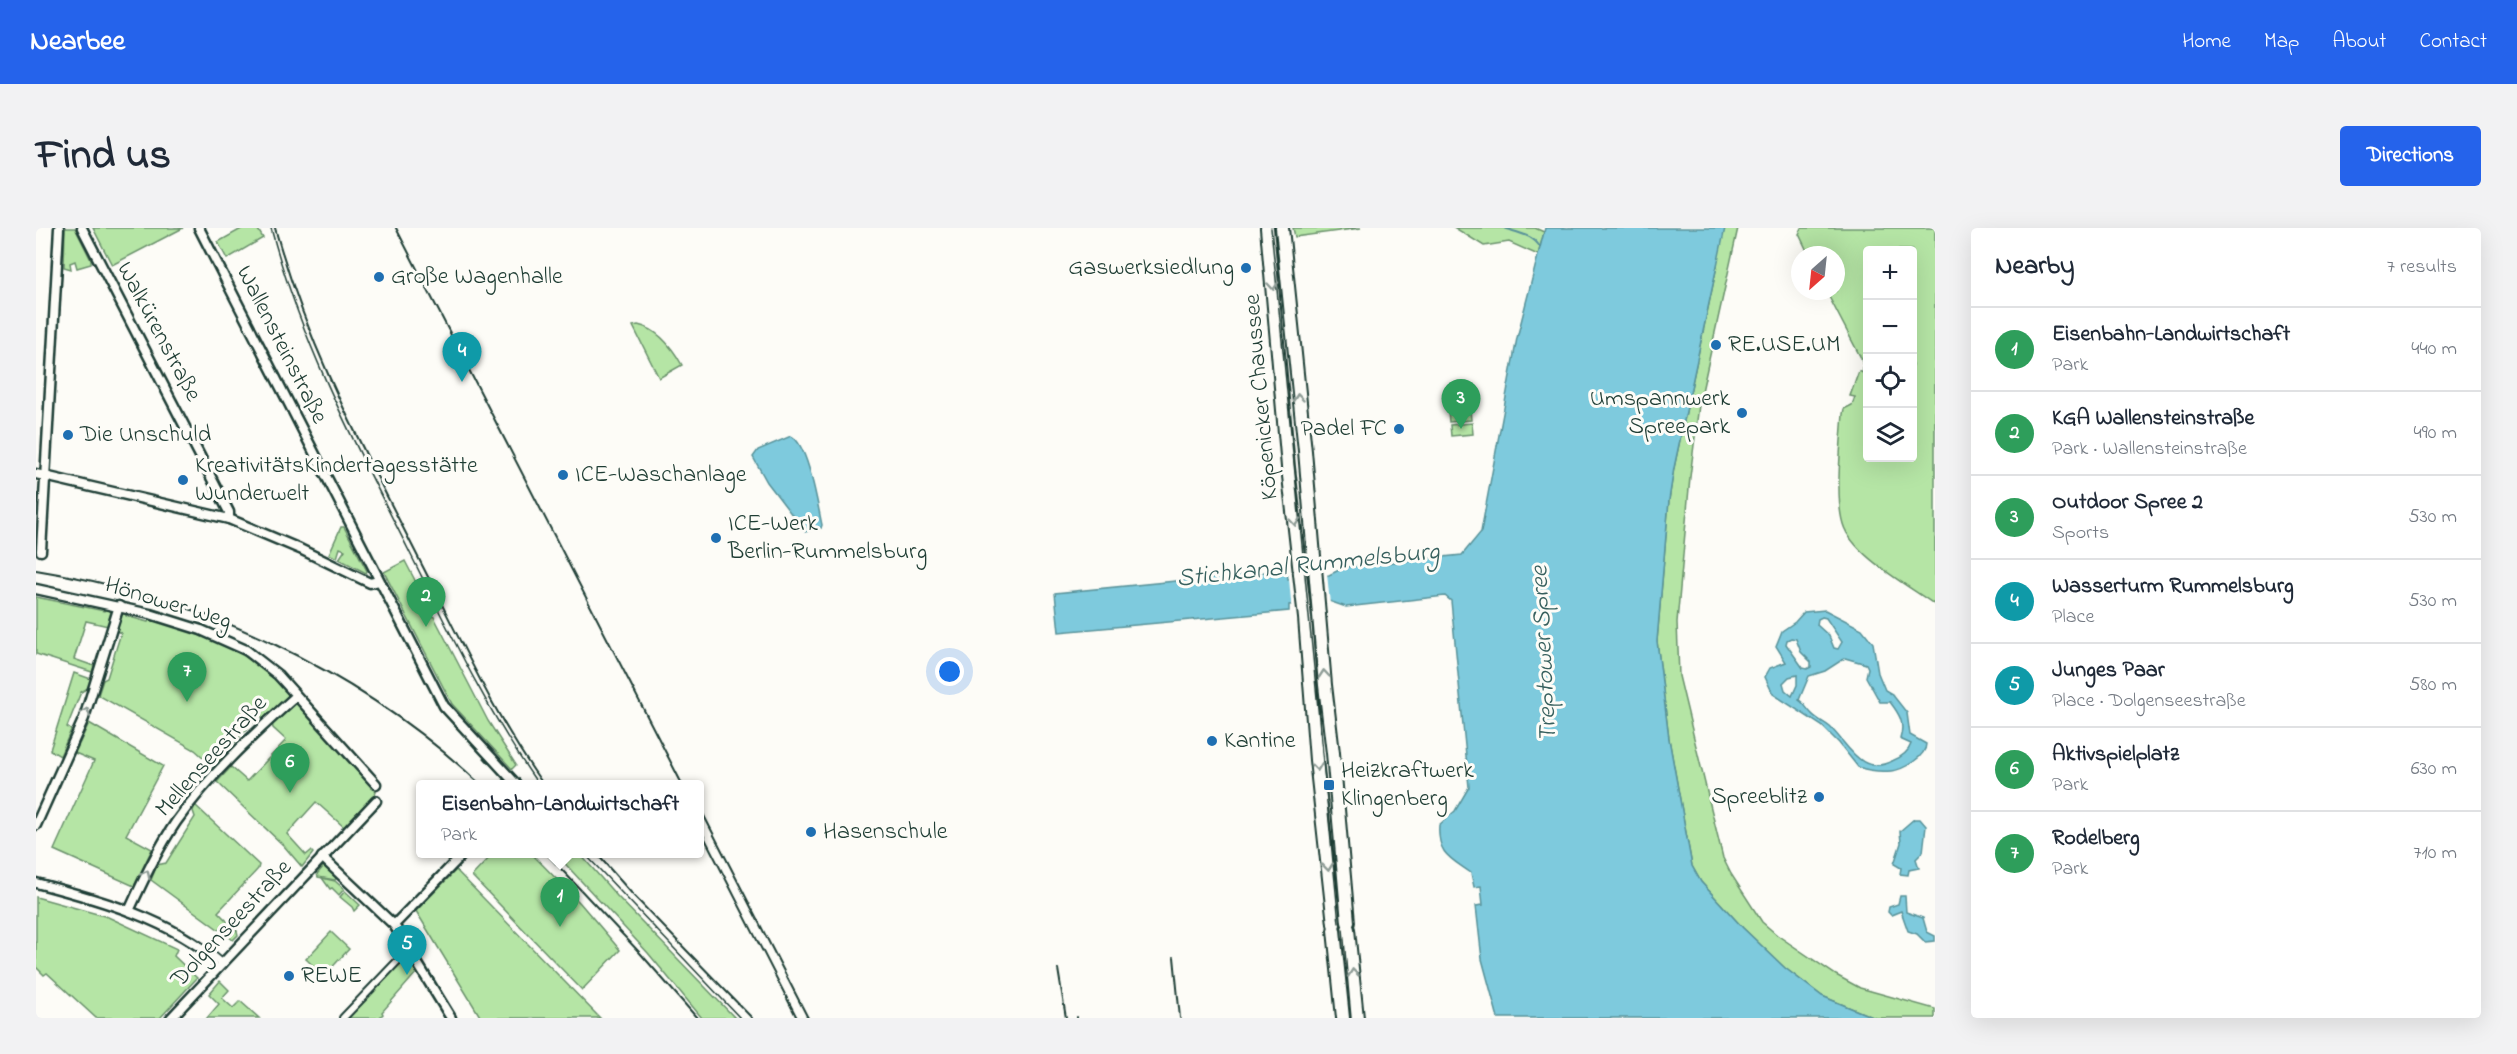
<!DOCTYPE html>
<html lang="en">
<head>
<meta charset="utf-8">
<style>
  body { margin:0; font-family:"Indie Flower",sans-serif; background:#f2f2f3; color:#1f2937 }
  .controls { position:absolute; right:18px; top:18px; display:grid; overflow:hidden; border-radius:6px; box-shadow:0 6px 24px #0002 }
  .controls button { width:54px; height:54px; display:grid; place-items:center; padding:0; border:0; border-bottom:2px solid #e0e1e3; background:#fff; color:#1f2937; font:30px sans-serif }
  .compass { position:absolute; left:1755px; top:18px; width:54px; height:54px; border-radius:50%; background:#fff; box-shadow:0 6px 24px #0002; rotate:207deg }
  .you { position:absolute; left:914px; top:444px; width:21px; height:21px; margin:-15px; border:4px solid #fff; border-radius:50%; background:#1a73e8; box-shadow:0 0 0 9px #1a73e833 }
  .badge { display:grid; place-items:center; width:39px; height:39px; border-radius:50%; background:#2563eb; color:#fff; font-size:20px; font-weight:700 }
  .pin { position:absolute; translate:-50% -50px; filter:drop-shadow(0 2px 3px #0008) }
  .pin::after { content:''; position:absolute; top:32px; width:21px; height:18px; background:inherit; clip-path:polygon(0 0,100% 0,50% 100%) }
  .popup { position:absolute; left:380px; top:552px; width:288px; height:78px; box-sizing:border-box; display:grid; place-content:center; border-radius:6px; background:#fff; filter:drop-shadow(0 2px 4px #0005); font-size:20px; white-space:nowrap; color:#747a83 }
  .popup b { font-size:22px; color:#1f2937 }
  .popup::after { content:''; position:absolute; left:50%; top:100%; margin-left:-12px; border:12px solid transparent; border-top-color:#fff }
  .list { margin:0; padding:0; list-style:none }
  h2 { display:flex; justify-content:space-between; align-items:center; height:78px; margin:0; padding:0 24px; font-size:26px }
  h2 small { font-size:20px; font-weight:400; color:#747a83 }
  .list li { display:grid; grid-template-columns:39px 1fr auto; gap:18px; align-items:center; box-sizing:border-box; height:84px; padding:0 24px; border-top:2px solid #e0e1e3 }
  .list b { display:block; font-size:22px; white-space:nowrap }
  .list p { margin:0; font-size:20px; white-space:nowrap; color:#747a83 }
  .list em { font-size:20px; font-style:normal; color:#747a83 }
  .icon { flex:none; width:33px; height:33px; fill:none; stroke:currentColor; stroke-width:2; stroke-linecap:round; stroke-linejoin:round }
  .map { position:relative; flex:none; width:1899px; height:790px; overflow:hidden; border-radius:6px }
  header { display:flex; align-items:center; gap:36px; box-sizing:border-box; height:84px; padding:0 30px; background:#2563eb; color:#fff }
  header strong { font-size:28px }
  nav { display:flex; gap:33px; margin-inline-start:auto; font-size:21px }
  .intro { display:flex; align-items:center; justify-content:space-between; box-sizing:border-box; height:144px; padding:0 36px }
  h1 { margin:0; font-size:42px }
  .button { padding:15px 27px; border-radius:6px; background:#2563eb; color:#fff; font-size:21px; font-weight:700 }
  main { display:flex; gap:36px; padding:0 36px }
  aside { flex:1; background:#fff; border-radius:6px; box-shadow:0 6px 24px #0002 }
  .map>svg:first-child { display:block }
</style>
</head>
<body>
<header>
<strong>Nearbee</strong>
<nav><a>Home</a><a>Map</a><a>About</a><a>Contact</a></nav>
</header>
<div class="intro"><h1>Find us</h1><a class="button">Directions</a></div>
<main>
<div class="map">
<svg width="1899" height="790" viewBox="0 0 1899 790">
  <rect width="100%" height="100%" fill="#fdfcf7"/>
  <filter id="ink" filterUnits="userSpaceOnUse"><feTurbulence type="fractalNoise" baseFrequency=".0167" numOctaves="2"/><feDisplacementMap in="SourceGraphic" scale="12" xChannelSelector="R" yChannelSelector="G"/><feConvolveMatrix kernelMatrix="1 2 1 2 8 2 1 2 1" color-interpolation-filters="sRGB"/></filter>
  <g filter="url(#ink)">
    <g fill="#b5e5a5" stroke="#6a916c" stroke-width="1.5" fill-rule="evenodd">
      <polygon points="29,0 39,0 55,32 55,36 41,40 39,33 34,35 35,41 28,39"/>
      <polygon points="57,0 147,0 76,37"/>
      <polygon points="207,0 221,0 227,10 191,31 182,14"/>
      <polygon points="1257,0 1325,0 1259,9"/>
      <polygon points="1419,0 1499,0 1508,4 1502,27 1473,14 1448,18"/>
      <polygon points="1679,0 1702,0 1663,177 1654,249 1641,394 1643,448 1687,630 1695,646 1726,694 1741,707 1800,747 1824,760 1899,781 1899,790 1839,790 1786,768 1749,740 1707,700 1665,654 1656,638 1633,511 1621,413 1633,272 1638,240 1681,38"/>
      <path d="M1766,0H1899V377C1873,358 1816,327 1807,296C1799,270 1805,215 1807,186L1808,181L1816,177L1819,169L1814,168L1823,143L1827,145V134L1790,63H1800V27H1773L1763,6ZM1876,22V230H1832V22Z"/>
      <path d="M602,97C622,101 636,119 646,137L623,150L597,98Z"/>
      <polygon points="1434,181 1435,192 1413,194 1412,182"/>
      <polygon points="1436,195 1437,206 1415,208 1414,197"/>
      <polygon points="305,299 308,299 331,343 330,345 303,331 309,322 304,320 301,330 293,326"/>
      <polygon points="369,333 452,493 480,537 476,541 416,476 348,344"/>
      <polygon points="0,369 68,383 70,379 76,381 75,395 72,398 50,393 38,431 58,438 56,444 0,426"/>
      <path d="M90,383V388L112,394L114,390C168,407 213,421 252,465V471L230,493L224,487L185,529L187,534L183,538L181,536L178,539L159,522L62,467L67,452L71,450L85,405L78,402L84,384Z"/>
      <polygon points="38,445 55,451 52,460 45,464 31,499 35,502 24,528 14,522"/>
      <polygon points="257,475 263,476 336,556 340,563 339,568 309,600 280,574 251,606 270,627 275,623 277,625 266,639 248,618 181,554 195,539 211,553 250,512 237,500 236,495"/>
      <polygon points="53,495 127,538 90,607 116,621 98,658 18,622 58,533 39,525"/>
      <polygon points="159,577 223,637 222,641 182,684 201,703 202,707 197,712 115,652 121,637 130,635 159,589 157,583"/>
      <polygon points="457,626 496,626 544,675 584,722 546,762 436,648"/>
      <polygon points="520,626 544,626 581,668 699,790 666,790 612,725"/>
      <polygon points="289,637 302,648 299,652 282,649 281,646"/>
      <polygon points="420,642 562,788 564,790 445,790 380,683"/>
      <polygon points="286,650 299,653 308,661 303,667 296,660 294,661"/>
      <polygon points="309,663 324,677 318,683 316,679 304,669"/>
      <polygon points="0,669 72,689 141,721 138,728 161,750 124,790 60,790 11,745 8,747 0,739"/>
      <polygon points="295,704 313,721 288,748 270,731"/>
      <polygon points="370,726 381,744 346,784 347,786 343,790 310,790"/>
      <polygon points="184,753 193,762 186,770 197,780 204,773 223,790 171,790 183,776 173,766"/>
    </g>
    <g fill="#7ecadd" stroke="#589299" stroke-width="1.5" fill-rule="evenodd">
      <path d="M1509,0H1689L1638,240L1633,272L1621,413L1633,511L1656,638L1665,654L1707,700L1749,740L1786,768L1839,790H1462L1446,731L1440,678L1447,677L1445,658L1438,659L1435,645C1414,630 1401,626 1403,597L1419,583L1433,559L1415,373L1409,368L1310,379L1293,373L1253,377V383L1023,404L1019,365L1251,342L1252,351L1293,347L1309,339L1426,327L1445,304L1481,110Z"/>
      <path d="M755,208C772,215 782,279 786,297L785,300L769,304L731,254L717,229L722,222Z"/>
      <path d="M1789,382L1826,401L1837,415L1842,445L1849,462L1856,466L1871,485L1874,507L1890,516C1890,529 1867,542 1855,543C1845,544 1831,542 1822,539L1803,515L1786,498L1737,466L1729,449L1734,440L1750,434L1740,418L1746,403L1759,394L1768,384ZM1786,389L1790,390L1806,414L1802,421L1798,420L1793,408L1781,397L1782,391ZM1755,410L1760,411L1765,424L1775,434V439L1771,441L1767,440L1750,416L1751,412ZM1809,430L1830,436L1832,440L1830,449L1844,474H1854C1864,487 1869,495 1864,511L1875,516C1872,525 1864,530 1856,533C1825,549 1812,516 1794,499C1788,494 1780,491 1775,485C1770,480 1768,475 1763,472L1773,448L1789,443ZM1761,447V457L1756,468L1749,462L1747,455L1753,449Z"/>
      <polygon points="1878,591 1884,591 1890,598 1887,624 1880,631 1883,640 1873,642 1872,647 1864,646 1865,640 1858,636 1865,615 1864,603"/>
      <polygon points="1864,668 1869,668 1870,684 1887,690 1891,704 1899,708 1899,713 1889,714 1881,706 1872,703 1865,683 1855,687 1852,684 1853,679 1862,676"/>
    </g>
    <polygon fill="#fdfcf7" points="1252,340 1254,348 1291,345 1294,376 1256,379 1256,384"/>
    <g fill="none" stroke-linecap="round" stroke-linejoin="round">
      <path stroke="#589299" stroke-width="2" d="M1469,0C1483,6 1496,6 1504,19"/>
      <g stroke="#1f3d34" stroke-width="10">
        <polyline id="pedestrian" points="307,790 374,720"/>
      </g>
      <g stroke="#1f3d34" stroke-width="13">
        <g id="minor">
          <polyline points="46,0 193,284 193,291"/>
          <polyline points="163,0 408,478 480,556"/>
          <polyline points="0,246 193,291 264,321 334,355 343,353"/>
          <polyline points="5,323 23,0"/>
          <polyline points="0,361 114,386 165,402 210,422 242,447 340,556"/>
          <polyline points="0,597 48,490 83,378"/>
          <polyline points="286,629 358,697 415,790"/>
          <path d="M0,655C65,672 134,691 186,736"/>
          <path d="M93,683C107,653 121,622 140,594C173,547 218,506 260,468"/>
          <polyline points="358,697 427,626"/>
          <polyline points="135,790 340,573"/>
        </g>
      </g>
      <g stroke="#1f3d34" stroke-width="16">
        <g id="secondary">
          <polyline points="1231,0 1252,239 1269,390 1280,532 1298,696"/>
          <polyline points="1246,0 1269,223 1289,457 1297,525 1312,694"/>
          <polyline points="1312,701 1321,790"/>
          <polyline points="1298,702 1307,790"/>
        </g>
      </g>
      <use href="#pedestrian" stroke="#fdfcf7" stroke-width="6"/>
      <use href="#minor" stroke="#fdfcf7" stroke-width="8"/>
      <use href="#secondary" stroke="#fdfcf7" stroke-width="12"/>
      <g stroke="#1f3d34" stroke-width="1.5">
        <path d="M235,0C265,114 319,216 372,321C412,401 451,483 502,556"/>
        <polyline points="1235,0 1303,695"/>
        <polyline points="549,626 704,790"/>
        <polyline points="1307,701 1315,790"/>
      </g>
      <g stroke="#1f3d34" stroke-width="2">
        <path d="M239,0C273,123 329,224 386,337C424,411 459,489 507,556"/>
        <polyline points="360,0 646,556"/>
        <path d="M0,342C164,368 322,442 444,556"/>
        <polyline points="664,580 772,790"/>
        <polyline points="664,601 761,790"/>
        <polyline points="511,626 604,725 661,790"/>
        <polyline points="561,626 598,668 716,790"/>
        <polyline points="1138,729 1144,790"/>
        <polyline points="1022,741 1030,790"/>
        <polyline points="1041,789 1041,790"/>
      </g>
    </g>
    <defs><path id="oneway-chevron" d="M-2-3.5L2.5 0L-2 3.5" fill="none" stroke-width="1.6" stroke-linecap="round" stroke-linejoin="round" transform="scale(1.5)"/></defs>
    <g stroke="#8e9c96">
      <use href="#oneway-chevron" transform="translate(1237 58) rotate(85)"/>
      <use href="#oneway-chevron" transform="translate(1262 170) rotate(-95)"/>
      <use href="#oneway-chevron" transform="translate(1259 294) rotate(84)"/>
      <use href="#oneway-chevron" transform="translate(1288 446) rotate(-95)"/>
      <use href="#oneway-chevron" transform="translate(50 484) rotate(-70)"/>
      <use href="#oneway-chevron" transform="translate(1281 539) rotate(83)"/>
      <use href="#oneway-chevron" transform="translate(1292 639) rotate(84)"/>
      <use href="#oneway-chevron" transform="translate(110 646) rotate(-64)"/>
      <use href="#oneway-chevron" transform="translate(1317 745) rotate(-96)"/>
    </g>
  </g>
  <g fill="#1f6fb2" stroke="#fdfcf7" stroke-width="2">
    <circle cx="1210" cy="40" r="6"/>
    <circle cx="343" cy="49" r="6"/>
    <circle cx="1680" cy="117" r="6"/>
    <circle cx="1706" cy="185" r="6"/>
    <circle cx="1363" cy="201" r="6"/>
    <circle cx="32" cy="207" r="6"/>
    <circle cx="527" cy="247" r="6"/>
    <circle cx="147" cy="252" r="6"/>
    <circle cx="680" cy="310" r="6"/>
    <circle cx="1176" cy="513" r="6"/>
    <rect x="1287" y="551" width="12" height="12" rx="3"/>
    <circle cx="1783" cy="569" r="6"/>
    <circle cx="775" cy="604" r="6"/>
    <circle cx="253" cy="748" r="6"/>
  </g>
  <g text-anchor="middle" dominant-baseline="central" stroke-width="6" stroke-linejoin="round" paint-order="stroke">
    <g font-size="24" fill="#1f3d34" stroke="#fdfcf7" text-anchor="start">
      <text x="1198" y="40" text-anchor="end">Gaswerksiedlung</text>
      <text x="355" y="49">Große Wagenhalle</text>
      <text x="1692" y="117">RE.USE.UM</text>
      <text x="1694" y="171" text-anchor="end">Umspannwerk<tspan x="1694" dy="28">Spreepark</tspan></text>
      <text x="1351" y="201" text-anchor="end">Padel FC</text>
      <text x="44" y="207">Die Unschuld</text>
      <text x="159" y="238">KreativitätsKindertagesstätte<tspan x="159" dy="28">Wunderwelt</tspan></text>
      <text x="539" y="247">ICE-Waschanlage</text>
      <text x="692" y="296">ICE-Werk<tspan x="692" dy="28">Berlin-Rummelsburg</tspan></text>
      <text x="1188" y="513">Kantine</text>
      <text x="1305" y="543">Heizkraftwerk<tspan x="1305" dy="28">Klingenberg</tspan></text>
      <text x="1771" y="569" text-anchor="end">Spreeblitz</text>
      <text x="787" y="604">Hasenschule</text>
      <text x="265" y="748">REWE</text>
    </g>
    <g font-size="24" fill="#1f3d34" stroke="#fdfcf7">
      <text transform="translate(122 104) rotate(62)">Walkürenstraße</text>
      <text transform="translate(245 117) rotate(63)">Wallensteinstraße</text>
      <text transform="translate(1226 169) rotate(-95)">Köpenicker Chaussee</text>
      <text transform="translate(132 376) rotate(17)">Hönower Weg</text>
      <text transform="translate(176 529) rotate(-48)">Mellenseestraße</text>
      <text transform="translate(196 696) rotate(-47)">Dolgenseestraße</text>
    </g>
    <g font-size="26" font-style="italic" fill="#37605e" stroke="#fdfcf7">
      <text transform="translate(1272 338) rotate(-6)">Stichkanal Rummelsburg</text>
      <text transform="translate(1509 426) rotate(-93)">Treptower Spree</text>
    </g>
  </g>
</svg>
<div class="controls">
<button>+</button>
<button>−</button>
<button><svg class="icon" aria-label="locate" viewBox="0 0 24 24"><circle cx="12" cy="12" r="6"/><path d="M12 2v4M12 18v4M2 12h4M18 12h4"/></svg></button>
<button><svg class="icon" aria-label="layers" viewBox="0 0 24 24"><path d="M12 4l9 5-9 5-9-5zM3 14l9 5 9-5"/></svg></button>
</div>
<svg class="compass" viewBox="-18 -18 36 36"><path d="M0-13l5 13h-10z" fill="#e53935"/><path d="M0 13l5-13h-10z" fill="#747a83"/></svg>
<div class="you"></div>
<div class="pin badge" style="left:524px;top:699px;background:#2e9e5b">1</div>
<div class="popup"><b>Eisenbahn-Landwirtschaft</b>Park</div>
<div class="pin badge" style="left:390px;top:399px;background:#2e9e5b">2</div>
<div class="pin badge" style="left:1425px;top:201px;background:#2e9e5b">3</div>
<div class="pin badge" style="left:426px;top:154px;background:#0f9aa8">4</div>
<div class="pin badge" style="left:371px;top:747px;background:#0f9aa8">5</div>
<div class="pin badge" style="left:254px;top:565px;background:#2e9e5b">6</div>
<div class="pin badge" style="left:151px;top:474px;background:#2e9e5b">7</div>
</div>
<aside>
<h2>Nearby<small>7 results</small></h2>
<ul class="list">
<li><span class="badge" style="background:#2e9e5b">1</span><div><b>Eisenbahn-Landwirtschaft</b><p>Park</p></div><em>440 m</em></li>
<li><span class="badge" style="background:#2e9e5b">2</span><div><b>KGA Wallensteinstraße</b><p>Park · Wallensteinstraße</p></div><em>490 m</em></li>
<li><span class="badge" style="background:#2e9e5b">3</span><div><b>Outdoor Spree 2</b><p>Sports</p></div><em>530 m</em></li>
<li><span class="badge" style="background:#0f9aa8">4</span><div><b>Wasserturm Rummelsburg</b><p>Place</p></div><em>530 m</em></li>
<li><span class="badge" style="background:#0f9aa8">5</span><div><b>Junges Paar</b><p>Place · Dolgenseestraße</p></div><em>580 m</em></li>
<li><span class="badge" style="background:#2e9e5b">6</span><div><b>Aktivspielplatz</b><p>Park</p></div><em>630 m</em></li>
<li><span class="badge" style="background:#2e9e5b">7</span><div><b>Rodelberg</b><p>Park</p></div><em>710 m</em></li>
</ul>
</aside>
</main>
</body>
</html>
